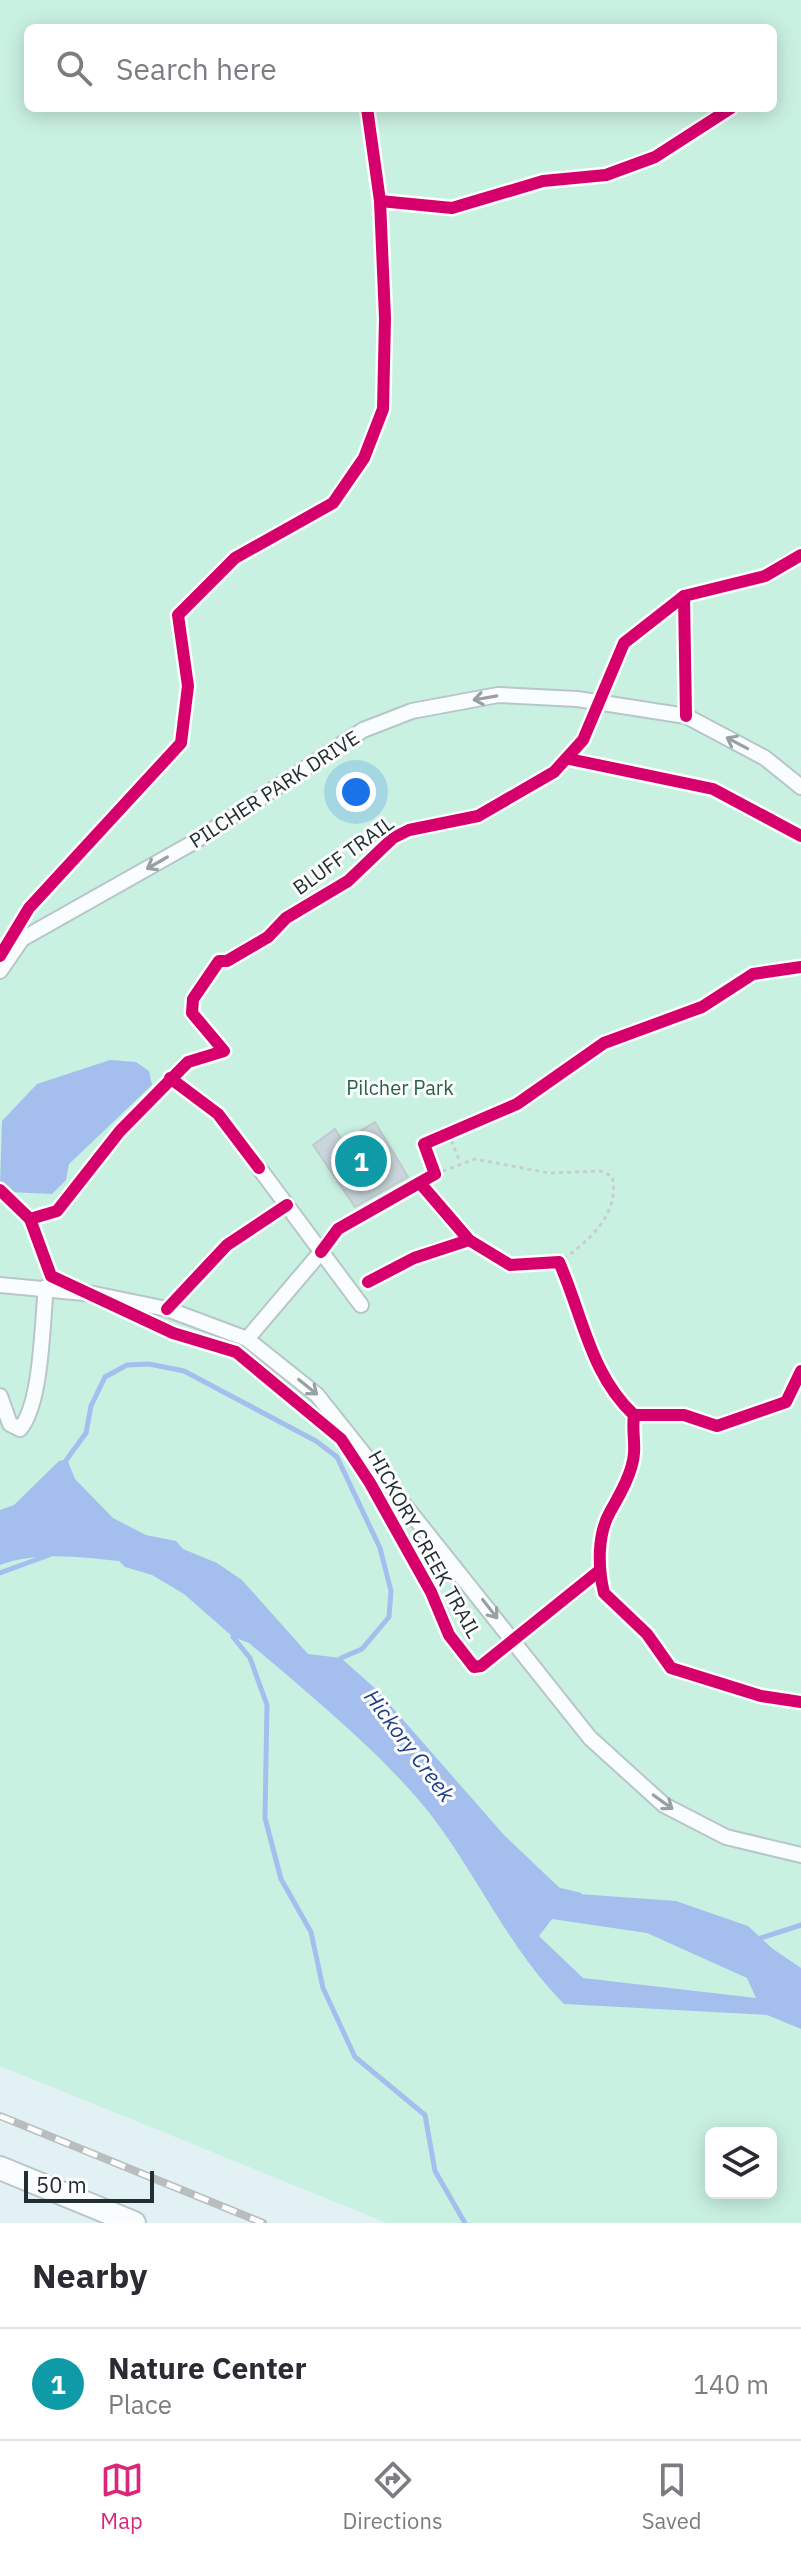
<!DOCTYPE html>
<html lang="en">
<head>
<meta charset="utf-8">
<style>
  body { margin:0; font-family:"IBM Plex Sans",sans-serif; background:#f2f2f3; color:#2b2b33 }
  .controls { position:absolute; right:24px; bottom:24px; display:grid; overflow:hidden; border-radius:12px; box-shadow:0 4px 20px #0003 }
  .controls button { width:72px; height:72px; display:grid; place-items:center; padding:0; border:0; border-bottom:2px solid #e1e1e2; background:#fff; color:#2b2b33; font:40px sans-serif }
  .scale { position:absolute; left:24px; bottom:20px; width:130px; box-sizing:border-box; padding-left:8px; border:4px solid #212f32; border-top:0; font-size:22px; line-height:28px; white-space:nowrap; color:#212f32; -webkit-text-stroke:6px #fdfdfd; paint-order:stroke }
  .you { position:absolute; left:356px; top:792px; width:28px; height:28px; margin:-20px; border:6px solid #fff; border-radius:50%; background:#1a73e8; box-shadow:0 0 0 12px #1a73e833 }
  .badge { display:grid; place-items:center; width:52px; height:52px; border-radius:50%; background:#db2777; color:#fff; font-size:26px; font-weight:700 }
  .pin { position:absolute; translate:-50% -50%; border:4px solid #fff; box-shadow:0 2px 8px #0006 }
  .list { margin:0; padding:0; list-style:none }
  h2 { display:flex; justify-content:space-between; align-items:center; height:104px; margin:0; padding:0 32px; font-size:34px }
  h2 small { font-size:26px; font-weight:400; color:#7c7c81 }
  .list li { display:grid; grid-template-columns:52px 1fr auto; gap:24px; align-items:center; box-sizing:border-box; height:112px; padding:0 32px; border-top:2px solid #e1e1e2 }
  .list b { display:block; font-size:30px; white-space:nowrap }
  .list p { margin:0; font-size:26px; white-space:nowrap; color:#7c7c81 }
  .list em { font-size:26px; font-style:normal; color:#7c7c81 }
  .icon { flex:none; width:44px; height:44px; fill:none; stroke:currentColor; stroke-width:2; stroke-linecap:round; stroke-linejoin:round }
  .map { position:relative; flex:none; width:801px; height:2223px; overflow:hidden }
  .search { position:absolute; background:#fff; box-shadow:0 4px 20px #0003; left:24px; right:24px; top:24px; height:88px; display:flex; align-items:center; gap:20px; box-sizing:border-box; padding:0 28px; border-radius:12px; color:#7c7c81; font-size:30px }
  .sheet { height:216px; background:#fff }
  nav { display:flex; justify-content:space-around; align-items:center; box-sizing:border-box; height:112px; border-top:2px solid #e1e1e2; background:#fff; font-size:22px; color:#7c7c81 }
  nav a { display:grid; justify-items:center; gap:4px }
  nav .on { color:#db2777 }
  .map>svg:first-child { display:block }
</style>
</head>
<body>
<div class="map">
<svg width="801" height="2223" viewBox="0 0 801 2223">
  <rect width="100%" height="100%" fill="#e1f1f4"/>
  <path fill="#c9f1e1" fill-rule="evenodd" d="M0,0H801V2223H387L0,2066ZM28,28H773V108H28ZM711,2133H771V2193H711Z"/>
  <g fill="#a4bfee" fill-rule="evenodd">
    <polygon points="110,1060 136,1062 149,1071 152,1085 69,1164 66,1180 52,1194 7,1192 0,1185 2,1121 37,1084"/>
    <path d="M67,1459L75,1479L113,1518L146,1535L176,1541L183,1549L217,1563L242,1580L308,1654L341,1658L377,1690L504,1835L565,1893L676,1901L748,1926L773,1949L801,1968V2029L767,2015L564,2004C509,1949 478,1876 431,1815C383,1754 308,1693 249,1643L233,1637L184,1594L152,1575L125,1567L119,1561C80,1557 37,1551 0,1565V1510L14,1505L59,1461ZM552,1919L647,1933L747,1978L756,1998L583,1978L539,1936Z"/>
  </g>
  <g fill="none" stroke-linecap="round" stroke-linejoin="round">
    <g stroke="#a4bfee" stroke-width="5">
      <polyline points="67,1459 86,1433 91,1406 105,1377 127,1365 149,1364 184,1371 316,1441 337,1457 380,1548 391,1591 389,1617 362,1649 341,1658"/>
      <polyline points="0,1573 49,1555"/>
      <polyline points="233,1637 250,1658 267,1705 265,1818 281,1879 311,1932 323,1988 355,2057 425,2115 435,2171 465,2223"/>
      <polyline points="558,1890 579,1895"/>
      <polyline points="761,1938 801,1925"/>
    </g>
  </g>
  <polygon fill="#cad6db" stroke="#bfcbd0" stroke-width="2" points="375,1122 408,1177 355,1207 313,1145 335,1129 343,1142"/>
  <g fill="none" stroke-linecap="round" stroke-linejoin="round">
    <g stroke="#b8c6c9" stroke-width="18">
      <g id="minor">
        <polyline points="0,971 22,939 194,842 363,730 412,711 498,695 577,699 686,716 765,758 801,787"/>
        <polyline points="259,1168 361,1305"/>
        <polyline points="0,1285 94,1294 167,1309 247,1339 317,1395 590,1738 664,1805 726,1837 801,1855"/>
        <polyline points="247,1339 321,1252"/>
        <path d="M0,1396L10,1424L20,1429C42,1403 42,1323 46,1287"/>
      </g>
    </g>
    <g stroke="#b8c6c9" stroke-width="26">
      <polyline id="primary" points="0,2168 134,2223"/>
    </g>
    <g stroke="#c8cecf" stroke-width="3" stroke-dasharray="4 4" stroke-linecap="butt">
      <polyline points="448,1133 460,1162"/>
      <path d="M435,1174L475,1159L549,1173L601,1171L612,1176C621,1214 588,1242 559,1262"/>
    </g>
    <use href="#minor" stroke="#fafdfd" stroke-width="14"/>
    <use href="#primary" stroke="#fafdfd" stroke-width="22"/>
    <g stroke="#b9bdbe" stroke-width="8">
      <polyline id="rail" points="0,2116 263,2223"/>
    </g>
    <use href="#rail" stroke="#fdfdfd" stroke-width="5" stroke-dasharray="15" stroke-linecap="butt"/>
    <g stroke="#fdfdfd" stroke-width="17">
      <g id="cycleway">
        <polyline points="380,201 452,208 543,181 606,175 655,157 731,108"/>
        <polyline points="684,596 686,716"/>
        <polyline points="569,759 713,789 801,836"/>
        <polyline points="0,956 29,908 181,743 188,686 178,615 235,558 333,503 364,458 383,409 385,318 380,201 367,108"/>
        <polyline points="170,1078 218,1114 259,1168"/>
        <path d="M420,1183L469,1240L510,1265L559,1262C583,1316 590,1374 634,1415C632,1429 635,1440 634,1453C633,1472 619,1496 610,1512C597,1535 598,1568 604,1593L647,1634L671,1668L761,1696L801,1702"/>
        <polyline points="0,1190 30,1219 57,1211 120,1131 188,1062 224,1051 192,1013 193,999 219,961 227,961 268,937 286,918 348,881 393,838 409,830 478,816 554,772 583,740 624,643 684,596 765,576 801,555"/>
        <polyline points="30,1219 51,1276 173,1333 236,1352 341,1439 370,1483 431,1592 449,1635 474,1667 481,1666 599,1571"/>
        <polyline points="321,1252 338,1229 435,1174 424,1144 517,1104 604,1043 702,1007 753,974 801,967"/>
        <polyline points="368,1282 414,1258 469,1240"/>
        <polyline points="167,1309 227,1245 287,1205"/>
        <polyline points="634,1415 684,1415 717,1426 786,1402 801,1371"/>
      </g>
    </g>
    <use href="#cycleway" stroke="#d6006c" stroke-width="12"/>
  </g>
  <defs><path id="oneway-shaft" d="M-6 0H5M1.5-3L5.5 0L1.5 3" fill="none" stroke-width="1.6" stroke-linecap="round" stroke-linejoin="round" transform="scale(2)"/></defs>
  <g stroke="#98a0a2">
    <use href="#oneway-shaft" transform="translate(485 698) rotate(170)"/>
    <use href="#oneway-shaft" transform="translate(737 743) rotate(-152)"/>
    <use href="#oneway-shaft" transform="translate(157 863) rotate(150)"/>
    <use href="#oneway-shaft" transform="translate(308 1387) rotate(39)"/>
    <use href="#oneway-shaft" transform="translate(490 1609) rotate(52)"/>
    <use href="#oneway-shaft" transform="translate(663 1802) rotate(36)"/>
  </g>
  <g text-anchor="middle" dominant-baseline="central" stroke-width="6" stroke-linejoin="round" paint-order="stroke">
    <g font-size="20" fill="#212f32" stroke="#fdfdfd">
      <text transform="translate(274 789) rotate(-33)">PILCHER PARK DRIVE</text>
      <text transform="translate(343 855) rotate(-36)">BLUFF TRAIL</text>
      <text transform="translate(425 1544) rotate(61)">HICKORY CREEK TRAIL</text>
    </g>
    <g font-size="20" fill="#256449" stroke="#fdfdfd">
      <text x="400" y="1087">Pilcher Park</text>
    </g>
    <g font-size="22" font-style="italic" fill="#1d3c87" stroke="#fdfdfd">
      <text transform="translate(410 1745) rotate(53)">Hickory Creek</text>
    </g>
  </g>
</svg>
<div class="controls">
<button><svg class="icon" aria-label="layers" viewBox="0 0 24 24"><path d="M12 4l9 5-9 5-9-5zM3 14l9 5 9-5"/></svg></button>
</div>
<div class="scale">50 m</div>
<div class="you"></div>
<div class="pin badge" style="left:361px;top:1161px;background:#0f9aa8">1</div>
<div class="search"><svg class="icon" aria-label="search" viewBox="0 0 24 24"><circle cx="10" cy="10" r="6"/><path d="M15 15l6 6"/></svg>Search here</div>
</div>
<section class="sheet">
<h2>Nearby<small></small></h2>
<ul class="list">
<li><span class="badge" style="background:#0f9aa8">1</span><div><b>Nature Center</b><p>Place</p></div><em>140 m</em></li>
</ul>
</section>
<nav>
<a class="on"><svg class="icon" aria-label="map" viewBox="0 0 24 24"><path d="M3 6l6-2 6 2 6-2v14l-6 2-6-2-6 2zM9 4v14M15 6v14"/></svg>Map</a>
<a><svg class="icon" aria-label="directions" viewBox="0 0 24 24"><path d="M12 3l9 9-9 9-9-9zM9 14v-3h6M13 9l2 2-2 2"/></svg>Directions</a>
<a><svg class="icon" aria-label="saved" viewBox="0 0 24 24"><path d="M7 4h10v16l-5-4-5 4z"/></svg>Saved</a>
</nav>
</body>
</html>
